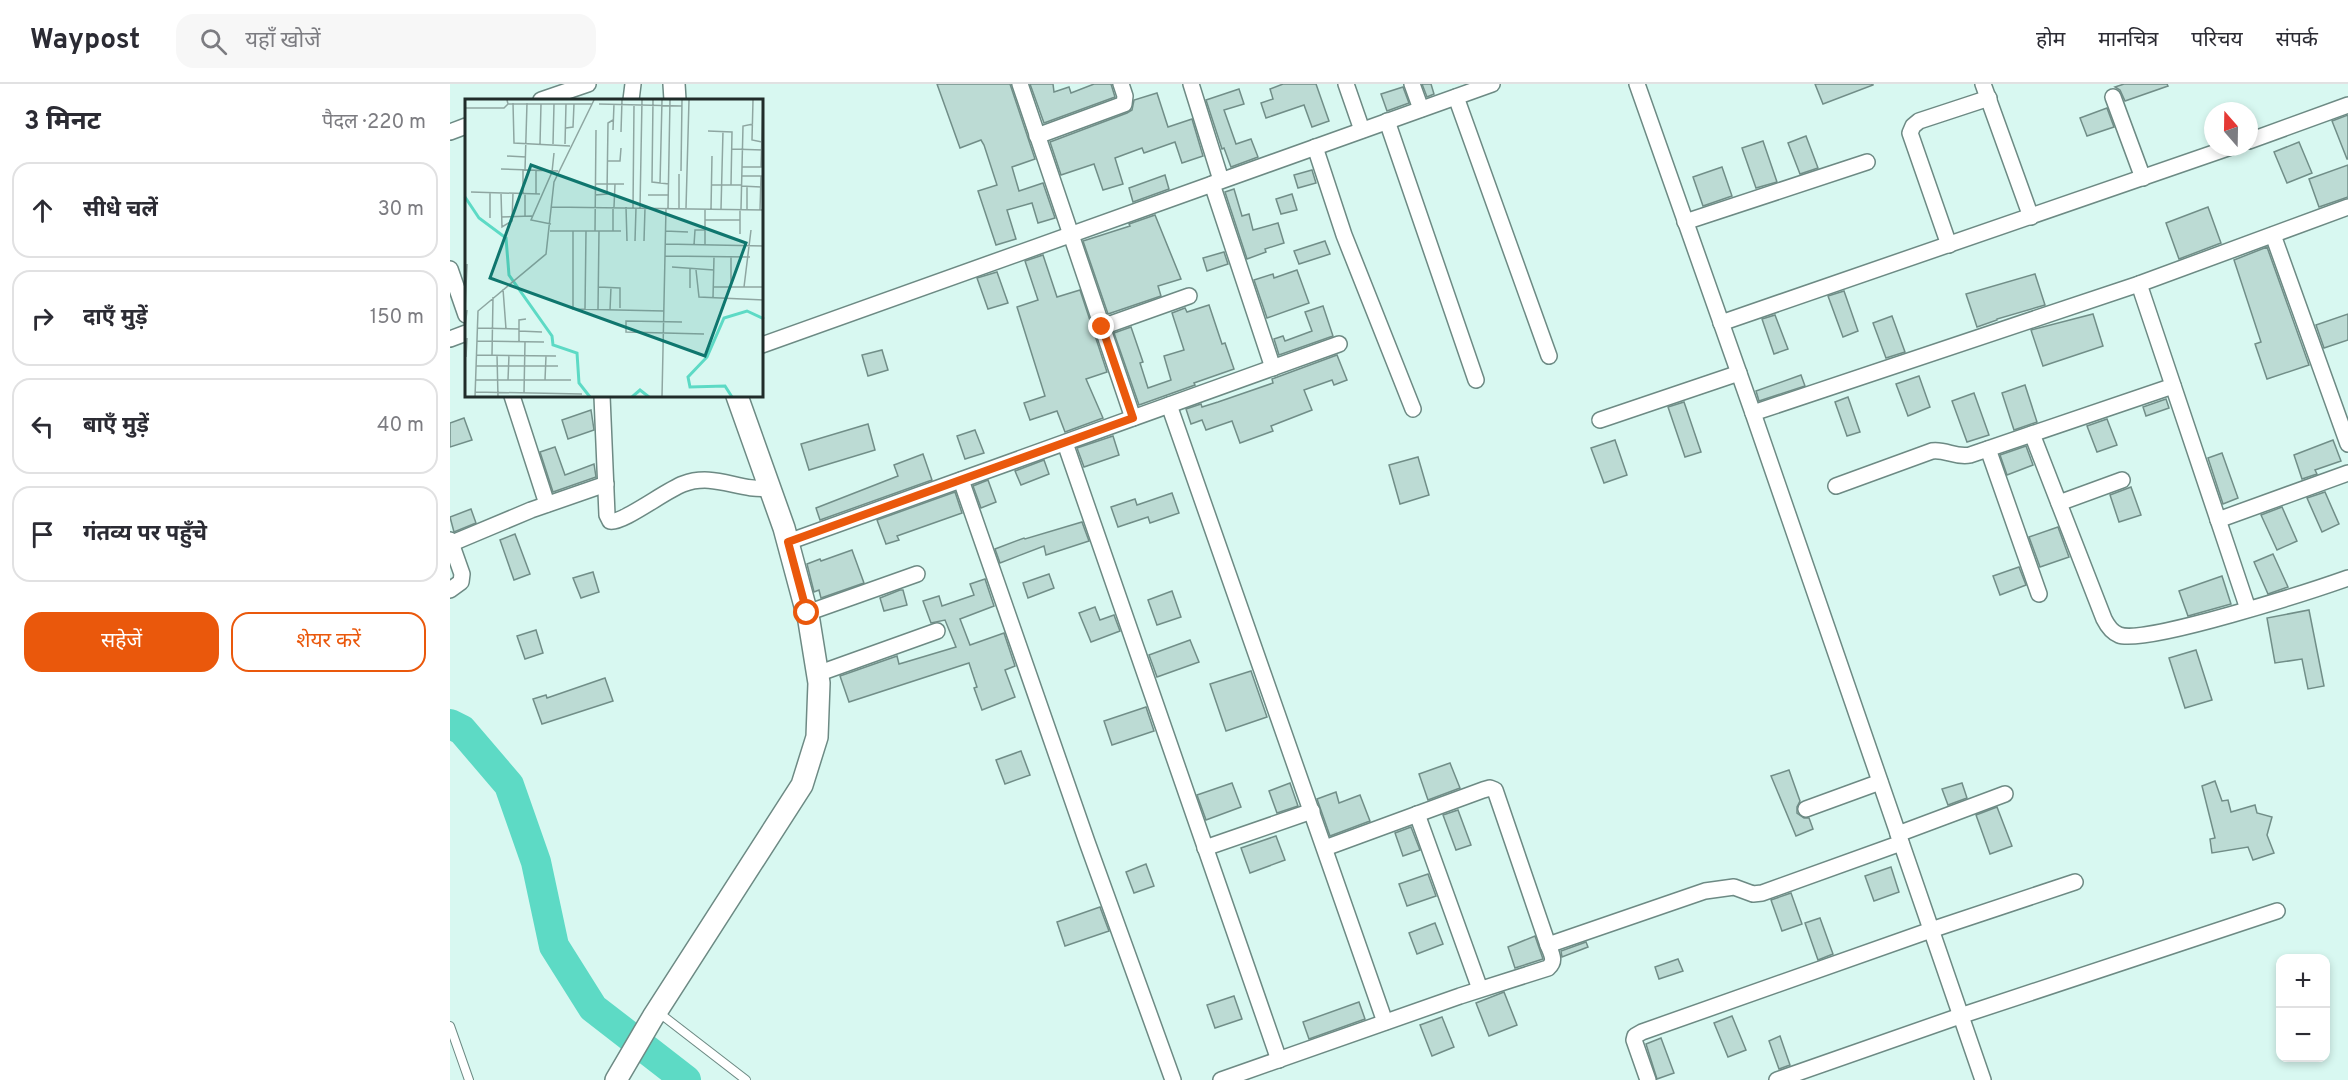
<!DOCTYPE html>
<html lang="hi">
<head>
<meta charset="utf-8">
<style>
  body { margin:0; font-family:Overpass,"Noto Sans Devanagari",sans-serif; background:#f7f7f7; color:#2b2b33 }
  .controls { position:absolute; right:18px; bottom:18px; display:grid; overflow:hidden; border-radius:12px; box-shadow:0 3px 9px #0003 }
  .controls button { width:54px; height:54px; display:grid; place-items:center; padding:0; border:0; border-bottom:2px solid #e1e1e2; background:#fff; color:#2b2b33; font:30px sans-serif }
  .compass { position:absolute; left:1754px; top:18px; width:54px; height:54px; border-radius:50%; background:#fff; box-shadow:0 3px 9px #0003; rotate:340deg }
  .stop { position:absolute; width:18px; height:18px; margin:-14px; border:4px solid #ea580c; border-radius:50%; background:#fff }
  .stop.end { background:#ea580c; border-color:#fff; box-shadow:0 2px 6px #0008 }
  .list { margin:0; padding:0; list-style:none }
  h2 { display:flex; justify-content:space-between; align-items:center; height:78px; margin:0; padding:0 24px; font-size:26px }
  h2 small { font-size:20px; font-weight:400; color:#7c7c81 }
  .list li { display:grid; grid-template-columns:39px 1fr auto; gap:18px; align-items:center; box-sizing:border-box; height:96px; margin:0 12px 12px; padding:0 12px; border:2px solid #e1e1e2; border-radius:18px }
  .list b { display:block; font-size:22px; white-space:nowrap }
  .list em { font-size:20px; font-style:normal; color:#7c7c81 }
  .actions { display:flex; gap:12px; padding:18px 24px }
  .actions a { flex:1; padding:14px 0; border:2px solid #ea580c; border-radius:18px; text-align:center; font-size:21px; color:#ea580c }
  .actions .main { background:#ea580c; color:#fff }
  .icon { flex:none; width:33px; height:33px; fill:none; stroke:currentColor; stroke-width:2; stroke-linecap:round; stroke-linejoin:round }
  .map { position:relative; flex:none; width:1898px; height:996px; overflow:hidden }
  header { display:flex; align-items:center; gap:36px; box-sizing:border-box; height:84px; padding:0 30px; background:#fff; border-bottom:2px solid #e1e1e2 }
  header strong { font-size:28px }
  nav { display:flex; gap:33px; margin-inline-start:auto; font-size:21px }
  .search { width:420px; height:54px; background:#f7f7f7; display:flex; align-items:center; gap:15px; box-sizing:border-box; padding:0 21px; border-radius:18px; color:#7c7c81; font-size:22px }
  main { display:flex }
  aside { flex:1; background:#fff }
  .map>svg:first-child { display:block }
</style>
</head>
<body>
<header>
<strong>Waypost</strong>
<div class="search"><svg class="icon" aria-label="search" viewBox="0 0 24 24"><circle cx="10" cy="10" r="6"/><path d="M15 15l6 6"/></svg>यहाँ खोजें</div>
<nav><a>होम</a><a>मानचित्र</a><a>परिचय</a><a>संपर्क</a></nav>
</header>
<main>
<aside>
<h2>3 मिनट<small>पैदल · 220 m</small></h2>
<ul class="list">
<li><svg class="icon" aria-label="ahead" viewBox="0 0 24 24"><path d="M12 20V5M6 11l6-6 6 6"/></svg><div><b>सीधे चलें</b></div><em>30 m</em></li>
<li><svg class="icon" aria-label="right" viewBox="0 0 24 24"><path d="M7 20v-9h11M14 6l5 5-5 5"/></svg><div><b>दाएँ मुड़ें</b></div><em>150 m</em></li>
<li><svg class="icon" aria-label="left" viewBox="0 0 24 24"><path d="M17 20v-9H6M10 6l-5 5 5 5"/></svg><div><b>बाएँ मुड़ें</b></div><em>40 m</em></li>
<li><svg class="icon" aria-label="arrive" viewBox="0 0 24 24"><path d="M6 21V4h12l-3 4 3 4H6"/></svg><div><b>गंतव्य पर पहुँचे</b></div></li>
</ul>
<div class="actions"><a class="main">सहेजें</a><a>शेयर करें</a></div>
</aside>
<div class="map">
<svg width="1898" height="996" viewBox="0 0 1898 996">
  <rect width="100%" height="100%" fill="#d8f8f1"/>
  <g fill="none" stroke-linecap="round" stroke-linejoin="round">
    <polyline stroke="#5ddac5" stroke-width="30" points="0,640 12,646 59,701 86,778 104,862 143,924 236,996"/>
  </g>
  <g fill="#bcdbd4" stroke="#718e88" stroke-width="1.5">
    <polygon points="487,0 560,0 585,75 562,83 569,107 593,99 605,134 588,139 582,119 557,126 566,155 546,161 528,107 547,101 534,61 531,56 510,64"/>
    <polygon points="580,0 603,0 604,8 619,3 621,9 644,0 661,0 665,13 594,39"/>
    <polygon points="833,0 866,0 879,37 862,43 854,21 816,34 811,19 823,15 820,5"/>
    <polygon points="972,0 981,0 984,10 977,13"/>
    <polygon points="1365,0 1423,0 1423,1 1373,20"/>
    <polygon points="1674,0 1717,0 1718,2 1675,17 1670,6 1665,3"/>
    <polygon points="953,3 959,19 937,27 931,10"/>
    <polygon points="789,5 794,20 774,26 786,60 801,55 808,73 781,83 774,64 772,65 756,16"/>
    <polygon points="707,9 718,43 742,35 753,72 732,79 725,58 694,69 692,64 665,74 673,100 653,106 644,80 611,91 600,58 677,29 682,26 684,16"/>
    <polygon points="1657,24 1664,43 1637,52 1630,34"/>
    <polygon points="1898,31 1898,75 1897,75 1882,37"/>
    <polygon points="1356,52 1368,84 1350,90 1338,59"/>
    <polygon points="1313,57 1327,98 1306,104 1292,64"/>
    <polygon points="1849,58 1862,89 1837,99 1824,68"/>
    <polygon points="1898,81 1898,113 1869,123 1859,95"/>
    <polygon points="1272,83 1282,112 1253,122 1243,93"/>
    <polygon points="862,86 866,99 848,104 844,91"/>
    <polygon points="715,91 719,105 683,118 679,104"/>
    <polygon points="784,105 792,132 799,130 803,146 828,139 834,159 815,165 816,168 797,175 775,108"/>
    <polygon points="842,110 847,126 831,130 826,115"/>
    <polygon points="1758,123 1771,159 1729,175 1716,139"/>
    <polygon points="705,131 731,195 708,202 711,212 658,230 633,157 680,142 679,140"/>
    <polygon points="875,157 880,170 849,180 844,167"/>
    <polygon points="1817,163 1859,281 1817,295 1805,260 1811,258 1784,176"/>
    <polygon points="774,168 778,180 757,187 753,174"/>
    <polygon points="593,171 607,213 630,206 657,288 636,295 653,334 615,348 607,327 580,336 574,319 595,312 567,223 588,216 575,177"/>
    <polygon points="847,186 859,219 817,234 804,196 823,190 824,194"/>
    <polygon points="547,188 558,219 538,225 527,194"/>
    <polygon points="1585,190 1595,221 1547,235 1547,236 1527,243 1516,210"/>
    <polygon points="1394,207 1408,247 1393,253 1378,212"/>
    <polygon points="759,221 772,260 775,259 784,285 744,299 745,301 689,321 664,249 681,243 693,278 690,279 698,304 721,296 714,272 734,266 722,229 735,224 737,228"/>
    <polygon points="873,222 883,252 829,271 824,255 833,252 835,257 862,247 855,228"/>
    <polygon points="1643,230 1653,262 1593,282 1581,246"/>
    <polygon points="1898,230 1898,256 1874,264 1866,241"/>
    <polygon points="1325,231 1338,265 1324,270 1312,235"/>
    <polygon points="1442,232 1455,268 1436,274 1423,239"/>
    <polygon points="432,266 438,286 418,292 412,271"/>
    <polygon points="887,271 897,296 884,301 882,296 854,306 862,326 821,342 823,347 790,359 782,337 756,346 752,336 741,340 736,325 751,320 752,323 768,318 823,299 822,295"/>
    <polygon points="1351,291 1355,302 1309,317 1306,307"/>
    <polygon points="1469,292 1480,323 1458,332 1446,300"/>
    <polygon points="1575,301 1587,338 1564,346 1552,309"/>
    <polygon points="1524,309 1539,351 1517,358 1502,317"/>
    <polygon points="1398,313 1410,348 1397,352 1385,318"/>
    <polygon points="1716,315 1719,324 1696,332 1693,323"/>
    <polygon points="1234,318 1251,368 1235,373 1218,323"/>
    <polygon points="141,326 144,346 118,355 112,336"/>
    <polygon points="14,334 22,356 0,363 0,339"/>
    <polygon points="1657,335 1667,361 1647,368 1637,342"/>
    <polygon points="418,340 425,366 359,386 351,360"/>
    <polygon points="525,346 534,369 515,375 507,352"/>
    <polygon points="663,352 669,371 634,383 627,364"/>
    <polygon points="1165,356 1177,391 1154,399 1141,364"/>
    <polygon points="1883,356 1891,377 1865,386 1867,390 1852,395 1844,371"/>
    <polygon points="1576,362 1583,381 1557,391 1550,371"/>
    <polygon points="105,363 115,391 144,380 146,393 103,408 90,368"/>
    <polygon points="1772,369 1788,414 1773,420 1758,374"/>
    <polygon points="473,370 482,396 370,436 366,424 448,392 444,381"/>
    <polygon points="968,373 979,411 950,420 939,381"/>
    <polygon points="594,376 599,390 571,401 565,387"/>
    <polygon points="538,396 546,418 531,424 523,402"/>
    <polygon points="1681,403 1691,431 1669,438 1660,411"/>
    <polygon points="505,408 512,429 447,452 449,456 436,460 427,436"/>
    <polygon points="1875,408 1889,440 1872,448 1857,414"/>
    <polygon points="722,409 729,429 700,439 698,433 668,443 661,423 685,415 687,421"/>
    <polygon points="1832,423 1847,457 1827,466 1811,431"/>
    <polygon points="21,425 26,439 4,448 0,433"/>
    <polygon points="632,438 639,457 596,471 594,462 550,479 545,465 574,454 575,455"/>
    <polygon points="1608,443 1619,473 1590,483 1579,453"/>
    <polygon points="65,450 80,490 64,496 50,456"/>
    <polygon points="402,466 414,499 371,514 369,506 364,508 357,480 370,475 371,477"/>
    <polygon points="1823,470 1838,503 1818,510 1804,478"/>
    <polygon points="1569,483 1576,501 1550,511 1543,492"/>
    <polygon points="143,488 149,508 131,514 123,494"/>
    <polygon points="599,490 604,504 578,514 573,499"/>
    <polygon points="1772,492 1781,520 1738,532 1729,507"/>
    <polygon points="535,495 544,522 510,535 520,561 554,549 565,582 555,586 565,613 532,626 524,604 527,603 519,579 399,618 390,592 447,572 449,580 506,563 495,536 481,539 473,517 489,512 492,522 524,511 520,500"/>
    <polygon points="450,506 453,506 457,521 434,527 430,514"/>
    <polygon points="722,507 731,533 707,541 698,516"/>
    <polygon points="645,523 650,536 664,531 670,547 641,558 629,529"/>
    <polygon points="1859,526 1874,602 1858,605 1852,575 1825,579 1817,534"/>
    <polygon points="86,546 93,569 75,575 67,552"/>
    <polygon points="740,556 749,578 707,593 699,571"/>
    <polygon points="1746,566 1762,616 1735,624 1719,574"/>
    <polygon points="801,587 817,633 776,647 760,600"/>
    <polygon points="155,594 163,617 92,640 83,615 96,611 97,614"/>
    <polygon points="696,623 704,647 662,661 654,637"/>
    <polygon points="571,667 580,691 555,700 546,676"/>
    <polygon points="1000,679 1010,704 978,716 969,690"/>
    <polygon points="1339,686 1350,717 1347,723 1347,729 1354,734 1359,734 1363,745 1346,752 1321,692"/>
    <polygon points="1765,697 1772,717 1778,716 1781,728 1805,721 1807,729 1822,733 1817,751 1824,769 1803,776 1798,763 1762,769 1760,755 1765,754 1752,702"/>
    <polygon points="782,699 791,723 756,736 747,711"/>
    <polygon points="840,699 848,722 827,729 819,707"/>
    <polygon points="1512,699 1517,714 1498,721 1492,705"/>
    <polygon points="886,708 889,719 910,711 920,737 880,752 867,715"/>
    <polygon points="1547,723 1562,762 1540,770 1526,731"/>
    <polygon points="1008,726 1021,761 1006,766 993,731"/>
    <polygon points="961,743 970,766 953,772 945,749"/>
    <polygon points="826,752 835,776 800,789 791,764"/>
    <polygon points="696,780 704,802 684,809 676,788"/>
    <polygon points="1441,783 1449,808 1424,817 1415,792"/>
    <polygon points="978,790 986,812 957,822 949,800"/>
    <polygon points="1341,809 1352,840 1332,847 1321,816"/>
    <polygon points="650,823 659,847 615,862 607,838"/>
    <polygon points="1370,834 1383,870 1368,876 1355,839"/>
    <polygon points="985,839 993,860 967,870 959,849"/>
    <polygon points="1085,852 1093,875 1065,884 1058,863"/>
    <polygon points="1136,858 1138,863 1112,873 1111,867"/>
    <polygon points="1228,875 1233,887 1209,895 1205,883"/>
    <polygon points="1054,908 1067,941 1039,952 1026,919"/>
    <polygon points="784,912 792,935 765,944 757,921"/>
    <polygon points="909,918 915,935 859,955 853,938"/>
    <polygon points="1282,932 1296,966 1278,973 1264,939"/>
    <polygon points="992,933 1004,963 982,972 970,941"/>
    <polygon points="1330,952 1340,981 1329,985 1319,957"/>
    <polygon points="1211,954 1224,989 1207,995 1196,960"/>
  </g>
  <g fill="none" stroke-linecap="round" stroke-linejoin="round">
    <g stroke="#6d8a84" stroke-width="10">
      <g id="lane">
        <polyline points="208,928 296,996"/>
        <polyline points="0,942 19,996"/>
      </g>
    </g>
    <g stroke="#6d8a84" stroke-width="18">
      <g id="street">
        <polyline points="570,0 683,334"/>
        <polyline points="741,0 771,96"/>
        <polyline points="896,0 912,46"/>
        <polyline points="962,0 971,25"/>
        <polyline points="1187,0 1303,329 1533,996"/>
        <polyline points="1533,0 1581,133"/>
        <polyline points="1006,13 1099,272"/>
        <polyline points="1663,13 1693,94"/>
        <polyline points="91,16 138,0"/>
        <polyline points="181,16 183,0"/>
        <polyline points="937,37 1026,296"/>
        <polyline points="0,48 16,42"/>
        <polyline points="587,52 674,20 675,12 671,0"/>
        <polyline points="1799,57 1898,21"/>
        <polyline points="865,63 894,151 963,325"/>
        <polyline points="762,100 823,284"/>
        <polyline points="1235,138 1417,78"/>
        <polyline points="1823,151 1898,360"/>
        <polyline points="1499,161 1460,49 1463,42 1469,37 1539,14"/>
        <polyline points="0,185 16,231"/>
        <polyline points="1689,200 1798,525"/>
        <polyline points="1271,239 1781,63"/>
        <polyline points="652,243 739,212"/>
        <polyline points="0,255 16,249"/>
        <polyline points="312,261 1042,0"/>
        <polyline points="62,312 97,420"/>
        <path d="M152,312L157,431L160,437C172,440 216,406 233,400C265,388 289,408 320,404"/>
        <polyline points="719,321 935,938"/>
        <polyline points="1303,329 1689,200 1898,123"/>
        <polyline points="1150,336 1289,289"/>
        <path d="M1582,350L1654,535C1657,541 1661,548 1669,551C1695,561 1864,506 1898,494"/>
        <polyline points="615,359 829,976"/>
        <polyline points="1538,365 1589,510"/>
        <polyline points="511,396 637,758 723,996"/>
        <path d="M1386,402L1482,367C1496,365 1505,374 1520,371L1723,302"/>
        <polyline points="1609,419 1672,396"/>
        <polyline points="1768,436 1898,389"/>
        <polyline points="0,456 12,490 11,498 0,506"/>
        <polyline points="338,458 889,260"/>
        <polyline points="0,460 81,426 156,400"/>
        <polyline points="357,529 467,490"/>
        <polyline points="367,590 487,547"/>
        <polyline points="1356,725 1430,698"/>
        <polyline points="967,730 1030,905"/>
        <polyline points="1448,750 1555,710"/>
        <polyline points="755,764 862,727"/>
        <polyline points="875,764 1033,706 1040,704 1045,706 1098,861"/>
        <path d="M771,996L1010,912L1098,884C1106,877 1102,871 1098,861L1255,807L1284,803L1303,810L1312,809L1451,759"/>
        <polyline points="1198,996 1184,956 1185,952 1192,948 1481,846 1625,798"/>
        <polyline points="1327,996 1510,932 1827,827"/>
      </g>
    </g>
    <g stroke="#6d8a84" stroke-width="24">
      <g id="secondary">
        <polyline points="224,0 225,16"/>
        <polyline points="166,996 203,933 352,701 367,653 369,599 359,537 334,444 287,312"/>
      </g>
    </g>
    <use href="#lane" stroke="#fff" stroke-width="8"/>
    <use href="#street" stroke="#fff" stroke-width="15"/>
    <use href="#secondary" stroke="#fff" stroke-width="21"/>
  </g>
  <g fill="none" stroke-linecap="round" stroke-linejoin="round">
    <polyline stroke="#ea580c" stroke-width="8" points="357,529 338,458 683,334 652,243"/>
  </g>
  <g transform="translate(15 15)">
    <rect width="298" height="298" fill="#d8f8f1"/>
    <path fill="none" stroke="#5ddac5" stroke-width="3" d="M0,98L14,119L41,139L44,176L87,237L88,246L112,254L114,284L125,298M167,298L175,291L184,298M267,298L260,287L225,288L223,278L242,258L259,219L282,212L299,220"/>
    <path fill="none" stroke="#8ea6a1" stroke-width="1.5" d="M42,1L43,5H127M188,1L187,83L204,85M288,1L287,41L297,43M48,4L49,44L105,47M134,5L217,7M0,9H39L43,5M101,29L108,28L109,5M148,31L149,5M243,32L267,33L266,86M156,33L157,1M75,45L76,5M88,45L89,5M100,45L101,5M267,50L298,51M42,57L61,58M143,62H155L156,49M277,68H299M296,68L298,1M36,70L93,72M60,71L62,4M216,72L217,1M277,77H299M131,85H159M195,85L197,1M246,86H276M276,87L296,88M6,93L75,95M36,94L37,128L47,122L48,94M58,95V71M71,95V71M130,96L142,95L143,24L148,21M183,96H203M86,108L299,111M149,108L150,85M161,108L162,142M168,109L169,6M175,109L177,1M203,109L205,1M214,109V75M221,109L224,1M240,110V146M246,110L247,57M256,110L258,32M276,110L278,27L288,25M282,111V87M295,111L296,77M60,117V95M36,118L67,117M25,119V94M240,121H275M86,125L66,121L87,73L89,54M85,132H156M108,132V210L199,212M130,132L131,31M148,132V108M200,132L223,133M275,135V110M170,142L171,109M179,142L180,109M200,145L299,147M229,146L230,131H240M200,157L285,158M207,168L249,171M231,171L234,198L299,201M134,188L155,189V209M249,188H299M266,188V158M279,188L286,131M225,189V170M38,190L41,230M248,199L249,158M0,211L2,165M120,211L121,132M133,211L134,132M145,211L146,188M217,223L161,222V233L239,235M0,229L2,211M12,229L54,230M54,232L77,233M12,242L79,243M54,243V221L61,220M11,256L91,257M27,256L28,198M32,256L33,298M1,258L2,239M11,267H93M10,281H106M43,281L44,256M80,281L81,257M10,293L117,295M59,294L60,243M10,298L13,212L81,155L89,83L129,1M197,298L201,109"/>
    <path fill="#0f766e" fill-opacity="0.15" stroke="#0f766e" stroke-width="3" d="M66,66L281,144L240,257L25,179Z"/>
    <rect width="298" height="298" fill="none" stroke="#202c2a" stroke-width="3"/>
  </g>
</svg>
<div class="controls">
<button>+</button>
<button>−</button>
</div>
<svg class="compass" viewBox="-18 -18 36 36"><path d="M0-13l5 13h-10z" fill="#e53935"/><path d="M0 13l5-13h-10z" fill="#7c7c81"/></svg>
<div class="stop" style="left:357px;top:529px"></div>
<div class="stop end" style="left:652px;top:243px"></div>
</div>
</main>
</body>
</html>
